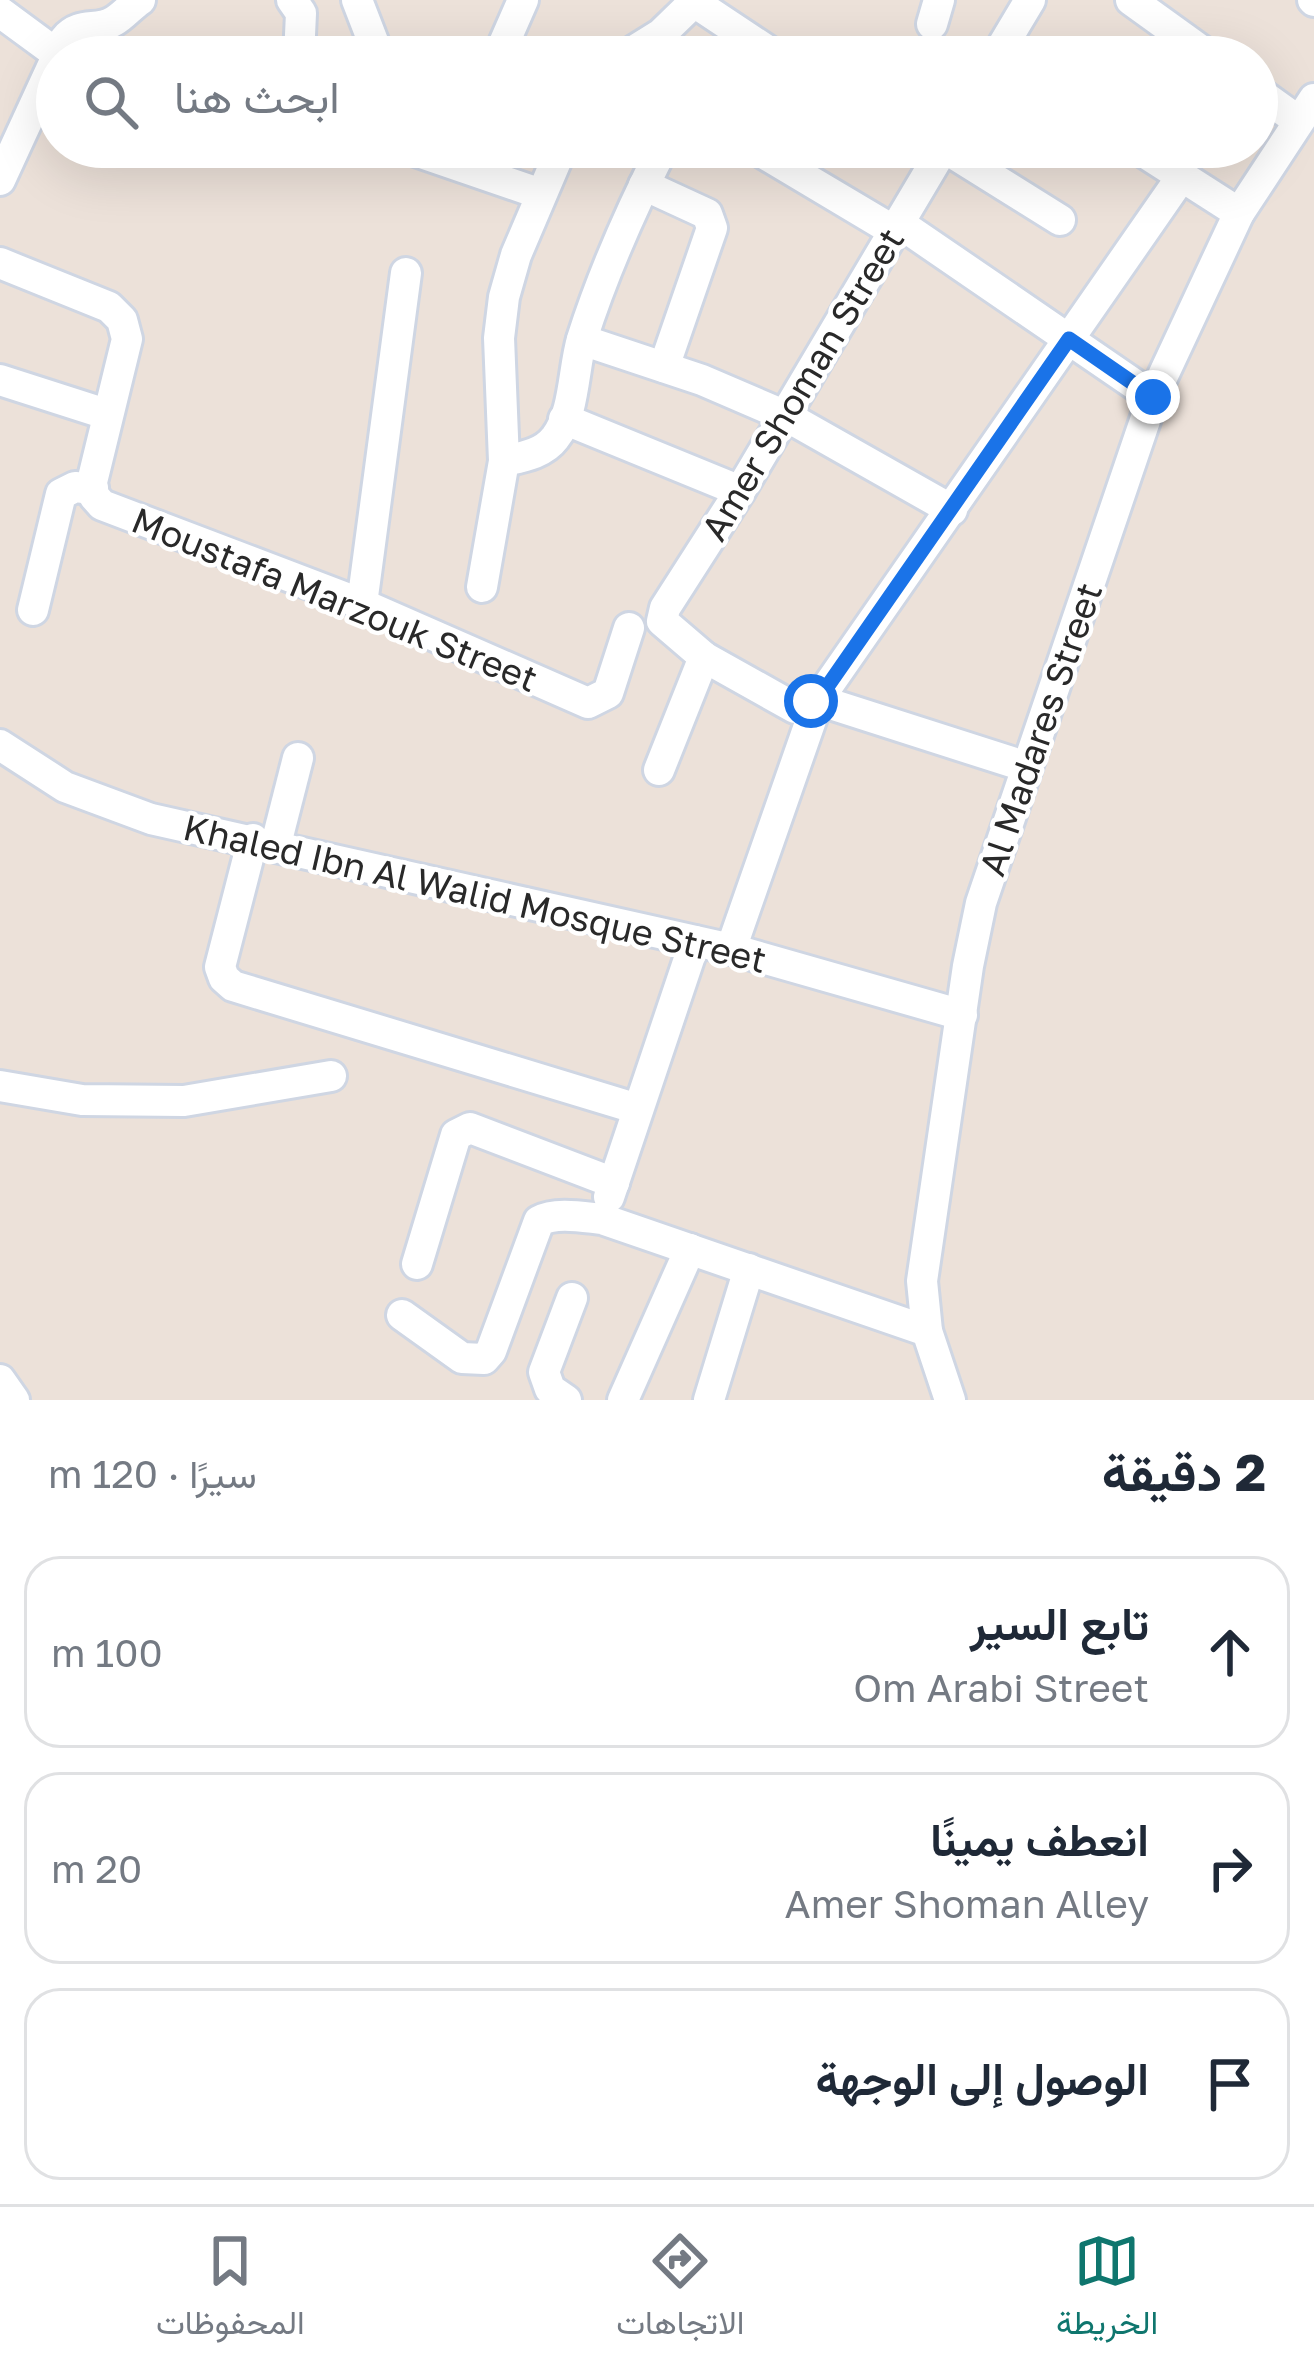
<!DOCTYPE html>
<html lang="ar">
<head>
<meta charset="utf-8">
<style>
  body { margin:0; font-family:"Golos Text",Vazirmatn,sans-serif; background:#f2f2f3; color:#1f2937; direction:rtl }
  .stop { position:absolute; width:36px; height:36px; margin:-27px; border:9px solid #1a73e8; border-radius:50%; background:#fff }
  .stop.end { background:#1a73e8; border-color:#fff; box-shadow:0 3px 12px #0008 }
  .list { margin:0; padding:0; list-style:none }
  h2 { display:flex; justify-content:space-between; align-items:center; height:156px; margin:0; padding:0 48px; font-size:51px }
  h2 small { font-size:39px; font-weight:400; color:#747a83 }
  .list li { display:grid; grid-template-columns:78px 1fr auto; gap:36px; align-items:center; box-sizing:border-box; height:192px; margin:0 24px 24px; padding:0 24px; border:3px solid #e0e1e3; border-radius:36px }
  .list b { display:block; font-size:45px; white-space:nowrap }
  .list p { margin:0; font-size:39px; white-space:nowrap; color:#747a83 }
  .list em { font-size:39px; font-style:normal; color:#747a83 }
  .icon { flex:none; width:66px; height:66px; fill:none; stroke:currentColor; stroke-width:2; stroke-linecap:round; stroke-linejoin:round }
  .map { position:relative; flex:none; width:1314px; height:1400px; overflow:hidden; direction:ltr }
  .search { position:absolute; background:#fff; box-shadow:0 12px 48px #0002; left:36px; right:36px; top:36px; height:132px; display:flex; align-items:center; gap:30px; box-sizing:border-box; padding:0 42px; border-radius:66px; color:#747a83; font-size:45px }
  .sheet { height:804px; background:#fff }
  nav { display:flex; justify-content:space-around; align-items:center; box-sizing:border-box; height:168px; border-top:3px solid #e0e1e3; background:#fff; font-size:33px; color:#747a83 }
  nav a { display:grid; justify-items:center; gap:6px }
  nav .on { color:#0f766e }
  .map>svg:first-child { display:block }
</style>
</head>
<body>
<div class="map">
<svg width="1314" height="1400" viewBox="0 0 1314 1400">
  <rect width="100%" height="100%" fill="#ece1d9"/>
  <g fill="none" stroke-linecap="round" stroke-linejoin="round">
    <g stroke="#cfd6e3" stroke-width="36">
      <g id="street">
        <polyline points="292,0 301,13 299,57"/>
        <polyline points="357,0 374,44 374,57"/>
        <polyline points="1131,0 1210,57"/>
        <polyline points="1313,0 1314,1"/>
        <polyline points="694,2 777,57"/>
        <polyline points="0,12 57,54"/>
        <polyline points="932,24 939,0"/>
        <polyline points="855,56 857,57"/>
        <polyline points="498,57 523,0"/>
        <polyline points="624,57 661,34 696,0"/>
        <polyline points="996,57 1030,0"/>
        <polyline points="1257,91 1297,120"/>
        <polyline points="404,147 541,194"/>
        <polyline points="753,147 894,231"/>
        <polyline points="943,147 1060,220"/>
        <polyline points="944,147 740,491 665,608 662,621 704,657 795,708 818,700 1027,767"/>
        <polyline points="1136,147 1239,213"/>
        <path d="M0,180L65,39C80,21 97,32 114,21C123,16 131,6 140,0"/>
        <polyline points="644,185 707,214 712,228 664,367"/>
        <polyline points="899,223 1153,397"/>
        <polyline points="0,263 109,307 122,320 127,339 92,482 94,496 102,505 362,604 588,703 608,693 629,628"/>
        <polyline points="582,340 702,380 786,416 952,510"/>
        <polyline points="0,380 106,414"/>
        <polyline points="564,419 740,491"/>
        <path d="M504,461C522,457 543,454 555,438C575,413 573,369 582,339C603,273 632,208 663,147"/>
        <polyline points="482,587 504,461 499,338 504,297 516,255 562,147"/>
        <polyline points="362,604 406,273"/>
        <polyline points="33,610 61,494 75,487 93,489"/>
        <polyline points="0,745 65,787 151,819 731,949 962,1015"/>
        <polyline points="659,770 704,657"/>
        <polyline points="253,839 220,967 224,978 233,986 638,1109"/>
        <polyline points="276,844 298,758"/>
        <polyline points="731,949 818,700 1182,176"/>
        <polyline points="0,1086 82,1100 184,1101 331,1076"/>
        <polyline points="609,1197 695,941"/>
        <polyline points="417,1264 456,1135 470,1128 614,1183"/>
        <path d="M402,1315L462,1358L484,1359L491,1351L539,1221C556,1212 582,1217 602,1219L927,1331"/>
        <polyline points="0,1380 14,1400"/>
        <polyline points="566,1400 550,1389 544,1372 572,1298"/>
        <polyline points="623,1400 690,1249"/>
        <polyline points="709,1400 749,1269"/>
        <polyline points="950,1400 927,1331 922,1281 968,966 981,903 1153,397 1239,213 1314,99"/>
      </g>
    </g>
    <use href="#street" stroke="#fff" stroke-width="30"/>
  </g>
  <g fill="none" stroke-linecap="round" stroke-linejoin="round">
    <polyline stroke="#1a73e8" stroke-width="15" points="811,701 818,700 1069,339 1153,397"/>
  </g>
  <g text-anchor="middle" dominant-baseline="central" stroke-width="9" stroke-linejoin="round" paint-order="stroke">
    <g font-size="36" fill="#292929" stroke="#fff">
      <text transform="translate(802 384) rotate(-59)">Amer Shoman Street</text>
      <text transform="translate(335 599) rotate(22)">Moustafa Marzouk Street</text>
      <text transform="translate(1040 729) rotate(-71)">Al Madares Street</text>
      <text transform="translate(475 893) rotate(13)">Khaled Ibn Al Walid Mosque Street</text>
    </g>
  </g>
</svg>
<div class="stop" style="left:811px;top:701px"></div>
<div class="stop end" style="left:1153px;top:397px"></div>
<div class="search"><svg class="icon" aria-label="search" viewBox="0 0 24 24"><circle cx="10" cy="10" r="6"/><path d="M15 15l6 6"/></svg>ابحث هنا</div>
</div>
<section class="sheet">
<h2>2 دقيقة<small>سيرًا · 120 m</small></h2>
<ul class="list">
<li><svg class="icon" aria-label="ahead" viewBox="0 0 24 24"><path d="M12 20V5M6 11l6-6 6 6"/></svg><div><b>تابع السير</b><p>Om Arabi Street</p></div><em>100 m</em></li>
<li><svg class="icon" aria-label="right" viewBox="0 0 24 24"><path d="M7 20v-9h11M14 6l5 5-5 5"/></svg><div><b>انعطف يمينًا</b><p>Amer Shoman Alley</p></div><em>20 m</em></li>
<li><svg class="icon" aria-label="arrive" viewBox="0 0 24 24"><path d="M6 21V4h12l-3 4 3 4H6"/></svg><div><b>الوصول إلى الوجهة</b></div></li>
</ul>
</section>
<nav>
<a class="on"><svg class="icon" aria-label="map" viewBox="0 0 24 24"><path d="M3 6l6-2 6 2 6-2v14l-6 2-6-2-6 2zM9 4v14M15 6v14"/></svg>الخريطة</a>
<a><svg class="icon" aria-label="directions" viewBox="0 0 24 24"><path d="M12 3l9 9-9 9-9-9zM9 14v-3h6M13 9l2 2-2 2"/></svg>الاتجاهات</a>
<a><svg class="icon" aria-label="saved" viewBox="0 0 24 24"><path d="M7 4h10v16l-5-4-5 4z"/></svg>المحفوظات</a>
</nav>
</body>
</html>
